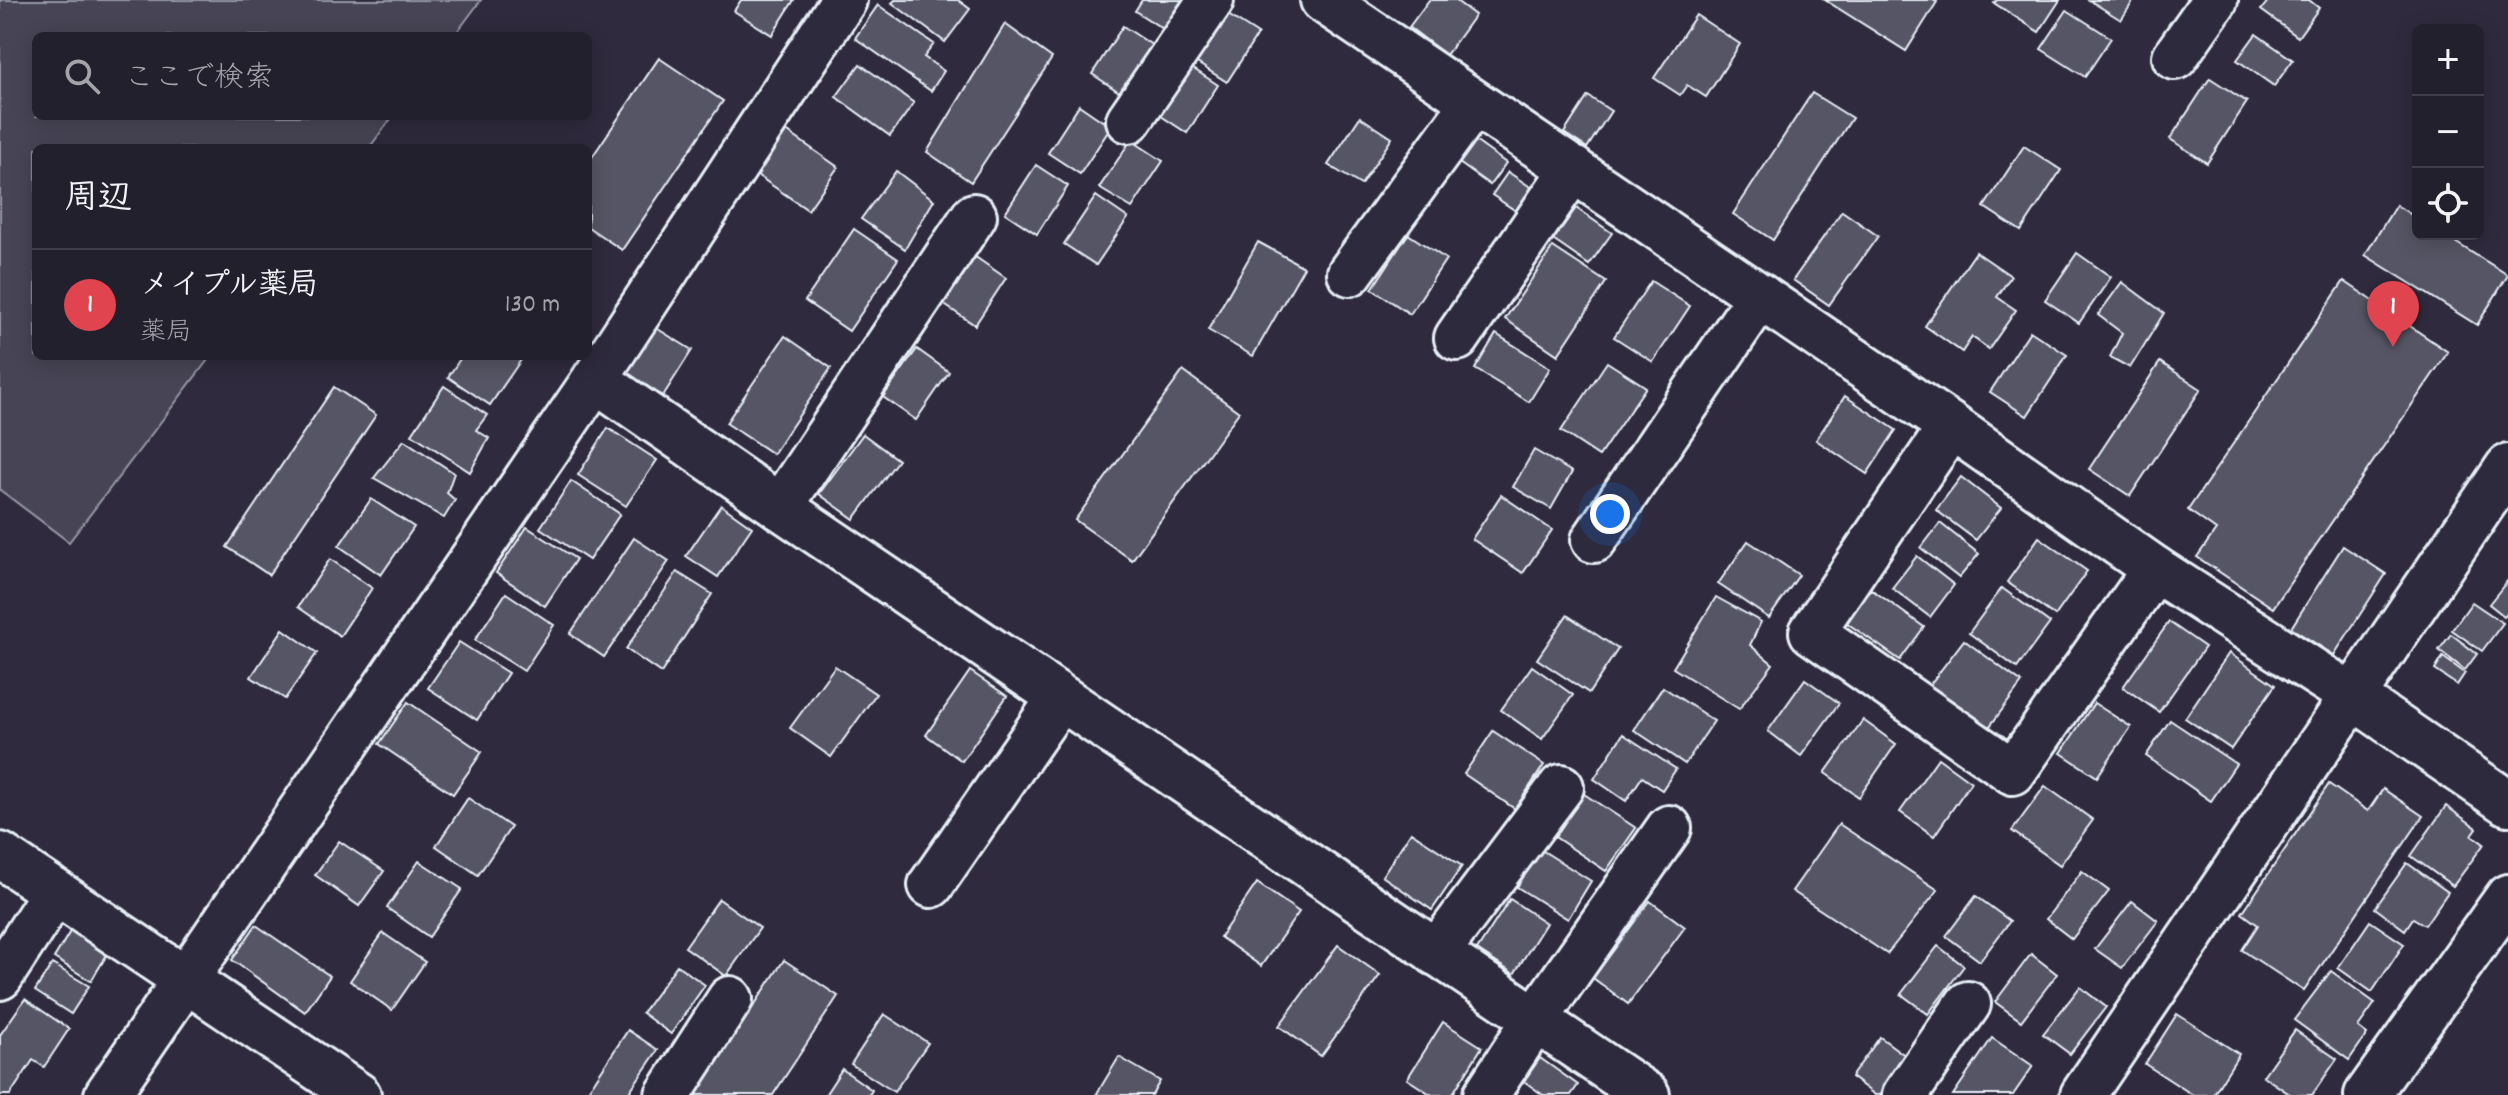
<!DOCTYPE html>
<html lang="ja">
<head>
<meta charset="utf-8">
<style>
  body { margin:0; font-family:Dekko,"Klee One",sans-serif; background:#2b2836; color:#f1f3f6 }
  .controls { position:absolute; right:24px; top:24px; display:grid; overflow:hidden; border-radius:12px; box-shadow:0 4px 20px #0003 }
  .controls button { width:72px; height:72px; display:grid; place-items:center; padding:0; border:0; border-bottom:2px solid #403e4a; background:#23202e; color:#f1f3f6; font:40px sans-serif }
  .you { position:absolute; left:1610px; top:514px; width:28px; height:28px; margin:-20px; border:6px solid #fff; border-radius:50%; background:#1a73e8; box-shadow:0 0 0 12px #1a73e833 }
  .badge { display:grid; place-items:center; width:52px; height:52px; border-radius:50%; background:#0b8043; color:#fff; font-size:26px; font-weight:700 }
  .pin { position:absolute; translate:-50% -66px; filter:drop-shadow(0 2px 4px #0008) }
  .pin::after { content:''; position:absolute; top:42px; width:28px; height:24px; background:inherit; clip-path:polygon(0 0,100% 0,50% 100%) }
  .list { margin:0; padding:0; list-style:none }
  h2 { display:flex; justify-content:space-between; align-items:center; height:104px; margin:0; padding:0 32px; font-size:34px }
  h2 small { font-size:26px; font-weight:400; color:#a3a3aa }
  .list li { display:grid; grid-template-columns:52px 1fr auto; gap:24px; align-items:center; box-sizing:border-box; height:112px; padding:0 32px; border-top:2px solid #403e4a }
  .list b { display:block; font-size:30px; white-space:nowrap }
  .list p { margin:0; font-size:26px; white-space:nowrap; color:#a3a3aa }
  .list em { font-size:26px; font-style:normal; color:#a3a3aa }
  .icon { flex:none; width:44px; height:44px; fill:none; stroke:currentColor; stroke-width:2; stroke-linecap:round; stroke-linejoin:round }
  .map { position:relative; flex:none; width:2508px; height:1095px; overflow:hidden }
  .search { position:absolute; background:#23202e; box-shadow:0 4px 20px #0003; left:32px; top:32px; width:560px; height:88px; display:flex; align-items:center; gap:20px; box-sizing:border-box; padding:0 28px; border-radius:12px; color:#a3a3aa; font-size:30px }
  .panel { position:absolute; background:#23202e; box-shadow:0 4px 20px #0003; left:32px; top:144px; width:560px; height:216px; border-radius:12px }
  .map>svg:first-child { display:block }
</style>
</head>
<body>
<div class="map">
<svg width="2508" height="1095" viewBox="0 0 2508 1095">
  <rect width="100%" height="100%" fill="#2f2a3d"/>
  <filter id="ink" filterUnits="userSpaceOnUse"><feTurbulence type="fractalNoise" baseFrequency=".0125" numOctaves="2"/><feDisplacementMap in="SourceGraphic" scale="16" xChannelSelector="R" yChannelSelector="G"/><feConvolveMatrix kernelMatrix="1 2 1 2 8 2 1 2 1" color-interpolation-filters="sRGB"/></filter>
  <g filter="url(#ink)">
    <polygon fill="#464455" stroke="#979aa6" stroke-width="2" points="0,0 481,0 454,36 36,36 36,116 393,116 369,148 36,148 36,356 211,356 69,542 0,490"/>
    <g fill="#575565" stroke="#e8f1f8" stroke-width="2">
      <polygon points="741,0 794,0 772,35 734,11"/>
      <polygon points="895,0 958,0 970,9 945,42 892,3"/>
      <polygon points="1142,0 1188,0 1168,32 1135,11"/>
      <polygon points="1429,0 1455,0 1475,15 1446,55 1409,27"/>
      <polygon points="1825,0 1933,0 1937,2 1906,51"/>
      <polygon points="1997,0 2060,0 2039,32 1994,3"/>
      <polygon points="2089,0 2134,0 2121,20"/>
      <polygon points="2269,0 2309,0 2319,8 2298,37 2261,10"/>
      <polygon points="878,5 934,44 924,57 944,71 931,91 855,38"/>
      <polygon points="2067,10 2111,38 2085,77 2041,49"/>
      <polygon points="1225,13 1258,34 1227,82 1194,61"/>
      <polygon points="1696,15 1740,44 1706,97 1687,85 1680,95 1654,78"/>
      <polygon points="1005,24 1052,58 971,182 927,152"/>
      <polygon points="1123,26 1155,47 1124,95 1092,74"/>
      <polygon points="2256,34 2293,60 2274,86 2237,60"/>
      <polygon points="659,58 723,101 622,250 588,227 588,163"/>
      <polygon points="860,64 914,103 890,136 836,97"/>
      <polygon points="1186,64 1218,85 1187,133 1155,112"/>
      <polygon points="2210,78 2247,102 2207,163 2170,139"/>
      <polygon points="1812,93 1852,118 1773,240 1733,214"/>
      <polygon points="1588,96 1611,111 1587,148 1564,133"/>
      <polygon points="1079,105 1111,127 1080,174 1048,153"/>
      <polygon points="1360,117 1392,138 1361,185 1328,165"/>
      <polygon points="785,130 838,167 808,210 754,173"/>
      <polygon points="1471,138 1506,163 1490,185 1455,160"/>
      <polygon points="1131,140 1163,161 1132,208 1099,188"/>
      <polygon points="2024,146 2061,170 2021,231 1984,207"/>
      <polygon points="1036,165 1068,186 1037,234 1005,213"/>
      <polygon points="896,171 934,200 905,249 861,219"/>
      <polygon points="1508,172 1535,190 1519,213 1492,195"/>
      <polygon points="1096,196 1128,218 1096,265 1064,244"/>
      <polygon points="2396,205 2418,219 2418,234 2442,234 2508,275 2477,325 2365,255"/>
      <polygon points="1576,208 1612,233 1589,265 1553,240"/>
      <polygon points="1842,211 1878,236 1829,305 1793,280"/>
      <polygon points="854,229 898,259 849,331 805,301"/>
      <polygon points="1408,234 1446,259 1410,314 1372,289"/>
      <polygon points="1258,242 1304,267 1253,356 1208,330"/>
      <polygon points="1553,247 1606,282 1558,355 1505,319"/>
      <polygon points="1976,252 2011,276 1997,297 2016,310 1989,349 1972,337 1962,352 1925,326"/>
      <polygon points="2077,253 2111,277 2079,323 2045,300"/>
      <polygon points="974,256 1006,278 975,325 943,304"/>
      <polygon points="1651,281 1690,306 1653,362 1614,337"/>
      <polygon points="2344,281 2448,352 2273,608 2197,557 2216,530 2188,510"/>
      <polygon points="2122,282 2164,313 2130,368 2110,357 2122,333 2098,315"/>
      <polygon points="648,323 692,350 663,396 619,369"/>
      <polygon points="2030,331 2067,355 2027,416 1990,392"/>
      <polygon points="1496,334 1550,368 1529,402 1475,369"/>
      <polygon points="785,336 831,368 773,454 726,423"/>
      <polygon points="917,349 949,372 916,420 883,397"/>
      <polygon points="462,356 521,356 523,357 490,405 448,377"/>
      <polygon points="1607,362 1646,387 1599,456 1561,431"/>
      <polygon points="2160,362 2201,389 2130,496 2089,469"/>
      <polygon points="1183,371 1239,412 1132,560 1075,520"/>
      <polygon points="444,386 487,415 476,430 489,438 470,472 412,434"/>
      <polygon points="334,387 376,415 269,575 227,547"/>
      <polygon points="1845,396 1896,430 1867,474 1816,440"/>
      <polygon points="608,428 657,460 626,506 578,475"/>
      <polygon points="863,434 898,460 854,519 819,494"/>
      <polygon points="404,440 454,473 447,493 455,500 444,518 374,478"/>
      <polygon points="1534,450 1572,472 1551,509 1513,487"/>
      <polygon points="1961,477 2001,508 1976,540 1936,510"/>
      <polygon points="571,481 620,514 589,560 540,528"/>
      <polygon points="1501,495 1552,530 1523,573 1472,539"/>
      <polygon points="371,499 414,527 381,575 339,546"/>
      <polygon points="721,505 752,527 718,577 686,556"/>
      <polygon points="1940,523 1979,554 1959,578 1921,548"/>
      <polygon points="527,527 576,559 545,606 496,573"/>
      <polygon points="2039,537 2087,571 2055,616 2007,582"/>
      <polygon points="634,538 669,561 604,657 570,634"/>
      <polygon points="1748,541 1799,575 1769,618 1718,584"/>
      <polygon points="2343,546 2386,574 2334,655 2291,628"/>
      <polygon points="1917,556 1954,585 1930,617 1892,588"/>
      <polygon points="330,559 372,588 340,636 298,607"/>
      <polygon points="677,572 712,594 661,673 626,649"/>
      <polygon points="2508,580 2508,612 2504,616 2489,604"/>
      <polygon points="2002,588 2050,623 2017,668 1969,633"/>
      <polygon points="1871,589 1924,627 1900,660 1847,623"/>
      <polygon points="506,593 554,625 524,671 475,640"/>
      <polygon points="1716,597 1761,622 1750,645 1773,664 1739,709 1673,668"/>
      <polygon points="2472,602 2503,623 2482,651 2452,630"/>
      <polygon points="1567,615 1618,649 1589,693 1537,659"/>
      <polygon points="2169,622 2205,647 2159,712 2123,687"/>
      <polygon points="283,629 317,653 285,699 251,677"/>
      <polygon points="2451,634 2477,654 2465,670 2439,650"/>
      <polygon points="1964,640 2022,683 1987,730 1928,687"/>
      <polygon points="459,642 508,673 477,720 428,688"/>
      <polygon points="2229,653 2275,685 2231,749 2185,718"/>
      <polygon points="2443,657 2465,673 2457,685 2435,670"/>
      <polygon points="835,666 876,694 831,757 790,728"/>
      <polygon points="1532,666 1573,695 1542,739 1501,710"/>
      <polygon points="970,671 1007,696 962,761 926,735"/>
      <polygon points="1805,679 1839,703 1801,756 1768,731"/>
      <polygon points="1663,687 1714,721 1685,764 1634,730"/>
      <polygon points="408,702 482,752 453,794 379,744"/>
      <polygon points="2094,703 2131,727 2097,777 2061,753"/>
      <polygon points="1863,720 1896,744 1859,797 1825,773"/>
      <polygon points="2170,720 2236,764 2211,801 2146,756"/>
      <polygon points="1493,731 1544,765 1515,809 1464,774"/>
      <polygon points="1623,734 1676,769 1662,790 1642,777 1626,801 1594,779"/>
      <polygon points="1938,758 1971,782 1934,836 1900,812"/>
      <polygon points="2329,784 2368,811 2383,789 2423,816 2304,991 2242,950 2258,925 2242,913"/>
      <polygon points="2045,786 2093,820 2060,865 2012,831"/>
      <polygon points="1584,794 1636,828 1606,871 1555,837"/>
      <polygon points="468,798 511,827 478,875 436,846"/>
      <polygon points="2446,806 2477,828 2472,835 2484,844 2453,886 2411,856"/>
      <polygon points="1839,824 1938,890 1887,954 1792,891"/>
      <polygon points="1411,832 1462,866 1432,910 1382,876"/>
      <polygon points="339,841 384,871 359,906 315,875"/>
      <polygon points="1540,849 1591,881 1568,919 1517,887"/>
      <polygon points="419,861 462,889 429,937 387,908"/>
      <polygon points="2407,863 2448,892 2425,925 2413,918 2405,930 2375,908"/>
      <polygon points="2082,871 2109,891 2072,939 2046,919"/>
      <polygon points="1257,883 1299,912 1261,966 1220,937"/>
      <polygon points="1976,896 2010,921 1980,961 1946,936"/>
      <polygon points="719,899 760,928 726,976 685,947"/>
      <polygon points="1510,899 1546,923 1514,974 1477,950"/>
      <polygon points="1650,901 1685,927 1628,1004 1593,978"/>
      <polygon points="2132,901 2158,921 2122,968 2095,949"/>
      <polygon points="2370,921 2404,944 2372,992 2338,968"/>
      <polygon points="256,925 330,976 305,1012 232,960"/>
      <polygon points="71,930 108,953 91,981 54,958"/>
      <polygon points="383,933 425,962 392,1010 350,981"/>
      <polygon points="1338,945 1380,975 1321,1056 1279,1026"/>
      <polygon points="1938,946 1964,966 1928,1014 1901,994"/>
      <polygon points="2031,954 2057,974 2021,1021 1995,1002"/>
      <polygon points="784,960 838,996 773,1095 695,1095"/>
      <polygon points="52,964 89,986 71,1014 35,991"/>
      <polygon points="677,965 705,985 671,1034 642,1013"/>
      <polygon points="2331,971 2375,1003 2358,1027 2367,1034 2349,1060 2294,1020"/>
      <polygon points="2080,987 2106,1007 2070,1054 2043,1034"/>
      <polygon points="25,999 69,1029 44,1067 33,1060 10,1095 0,1095 0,1035"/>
      <polygon points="884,1014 928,1043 894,1092 851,1064"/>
      <polygon points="2177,1014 2239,1054 2213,1095 2193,1095 2145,1064"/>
      <polygon points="1443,1022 1482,1047 1452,1095 1432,1095 1407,1079"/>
      <polygon points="628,1030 658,1050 627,1095 594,1095 588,1091"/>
      <polygon points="2295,1030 2337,1059 2312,1095 2291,1095 2263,1076"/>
      <polygon points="1880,1037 1914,1062 1890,1095 1875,1095 1851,1077"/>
      <polygon points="1992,1038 2033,1066 2013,1095 1953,1095"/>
      <polygon points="1119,1057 1160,1081 1152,1095 1096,1095"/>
      <polygon points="1540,1058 1578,1085 1571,1095 1543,1095 1524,1081"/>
      <polygon points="842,1069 872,1090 869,1095 825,1095"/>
    </g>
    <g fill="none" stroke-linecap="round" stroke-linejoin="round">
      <g stroke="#e8f1f8" stroke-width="50">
        <g id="minor">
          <polyline points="1323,0 1951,426 2155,569 2352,696 2508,803"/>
          <polyline points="2175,57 2215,0"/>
          <polyline points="1129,120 1211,0"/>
          <polyline points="1350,273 1474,103"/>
          <polyline points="1457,338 1573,169"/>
          <polyline points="595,379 780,507 1647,1095"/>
          <polyline points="1951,426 1812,632 2013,772 2155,569"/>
          <polyline points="780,507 974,216"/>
          <polyline points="1594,540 1760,296"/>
          <polyline points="0,855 358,1095"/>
          <polyline points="931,885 1060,698"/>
          <polyline points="1436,953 1561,787"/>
          <polyline points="0,977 55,892"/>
          <polyline points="107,1095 595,379 844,0"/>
          <polyline points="668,1095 730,999"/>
          <polyline points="1486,1095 1535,1020 1669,828"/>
          <polyline points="1905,1095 1968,1004"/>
          <polyline points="2083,1095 2508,467"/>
          <polyline points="2367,1095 2508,897"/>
        </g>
      </g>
      <use href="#minor" stroke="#2f2a3d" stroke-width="44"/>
    </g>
  </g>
</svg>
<div class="controls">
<button>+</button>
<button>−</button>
<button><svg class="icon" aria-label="locate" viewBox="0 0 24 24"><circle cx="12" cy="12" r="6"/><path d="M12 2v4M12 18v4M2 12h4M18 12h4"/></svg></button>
</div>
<div class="you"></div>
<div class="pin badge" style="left:2393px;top:347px;background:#e0444e">1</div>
<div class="search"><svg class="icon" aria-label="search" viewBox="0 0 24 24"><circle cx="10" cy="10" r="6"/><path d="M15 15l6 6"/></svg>ここで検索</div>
<section class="panel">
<h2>周辺<small></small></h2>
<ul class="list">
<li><span class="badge" style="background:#e0444e">1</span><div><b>メイプル薬局</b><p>薬局</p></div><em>130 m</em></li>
</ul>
</section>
</div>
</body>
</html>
